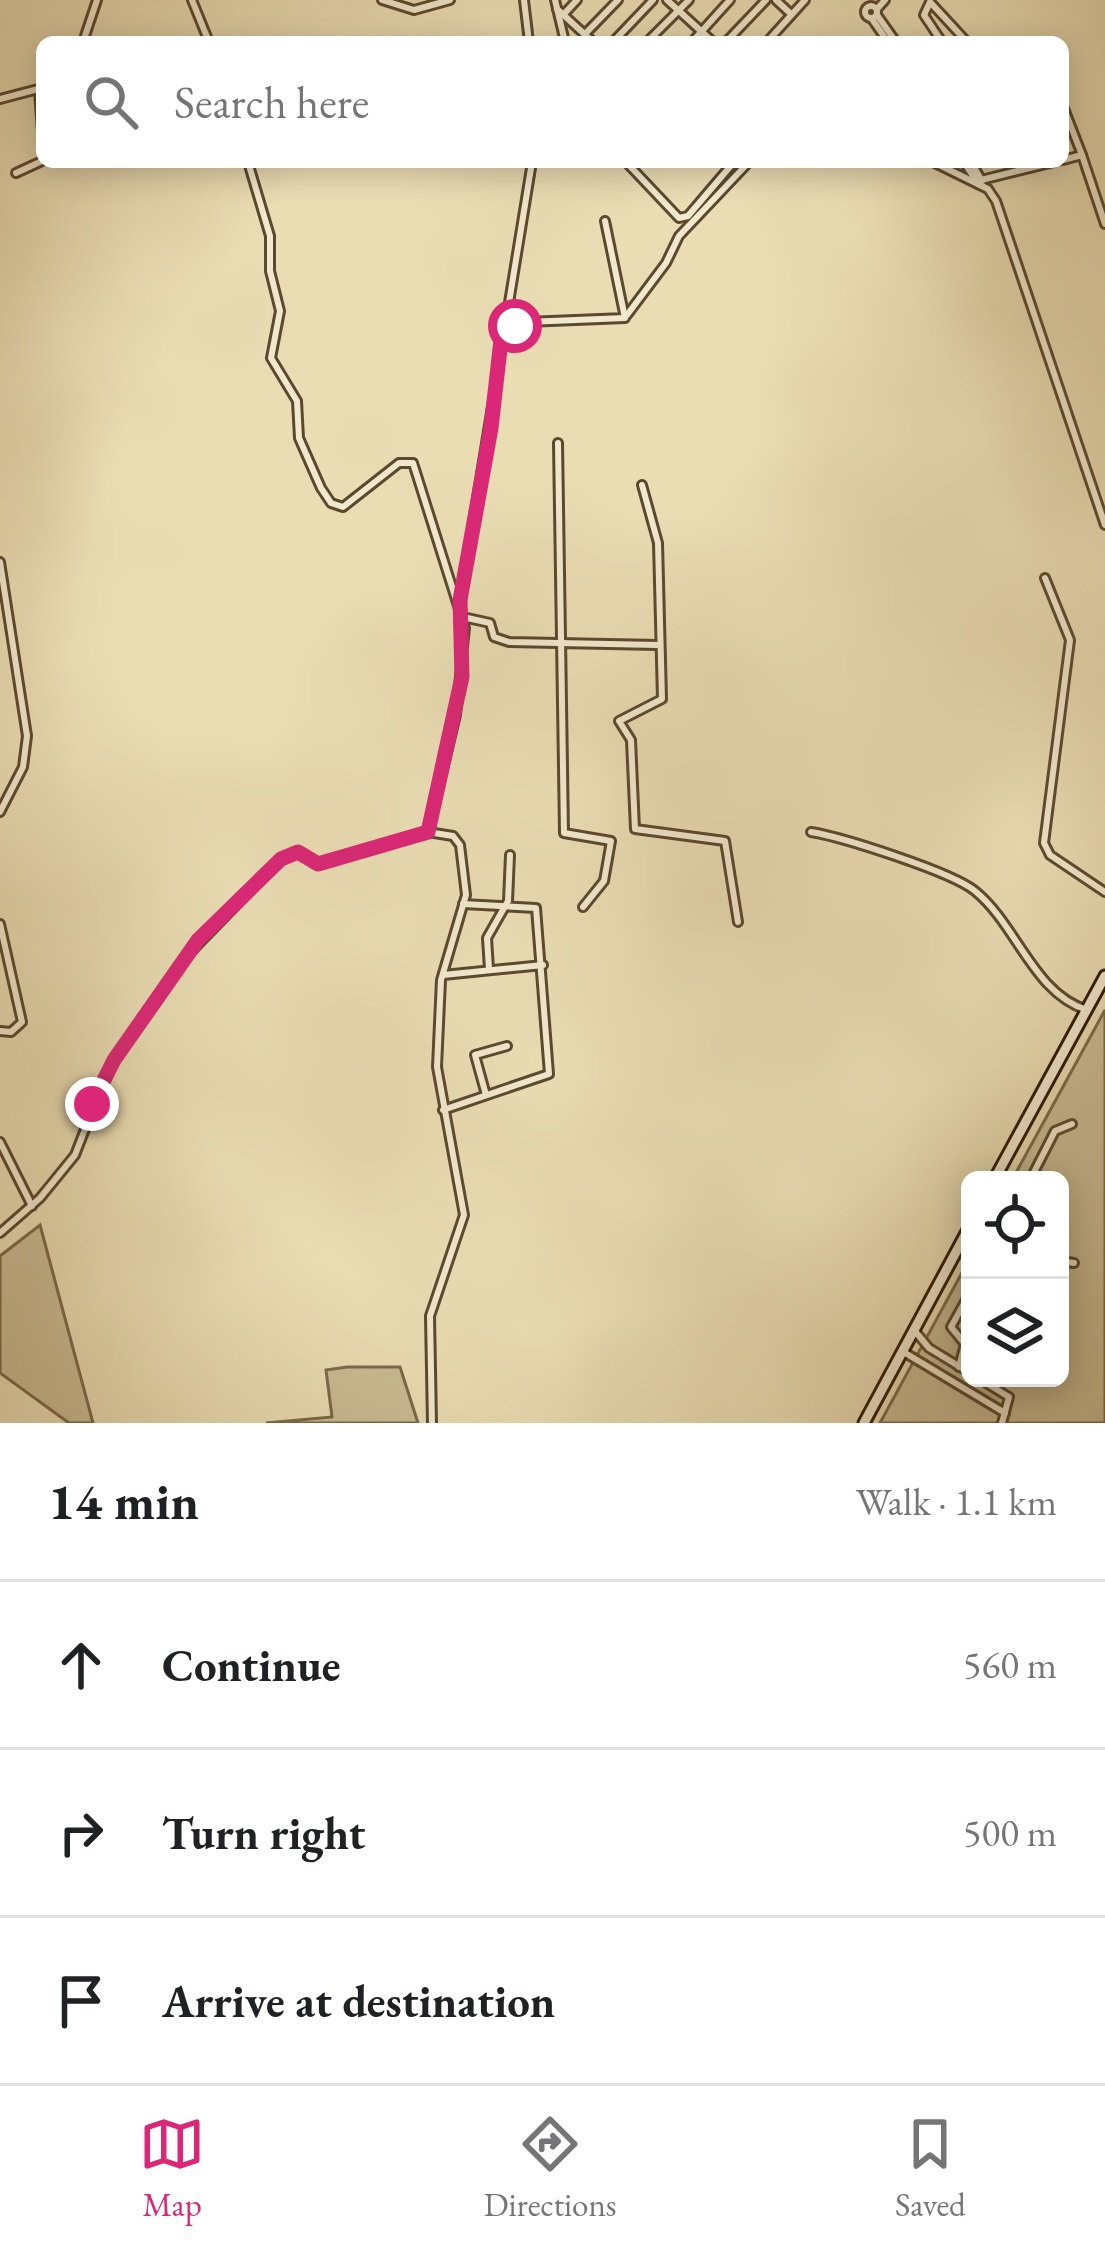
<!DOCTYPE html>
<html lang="en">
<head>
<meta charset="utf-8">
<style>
  body { margin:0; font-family:"EB Garamond",serif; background:#f6f6f6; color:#202124 }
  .controls { position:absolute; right:36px; bottom:36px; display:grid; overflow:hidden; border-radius:18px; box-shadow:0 6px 30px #0003 }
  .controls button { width:108px; height:108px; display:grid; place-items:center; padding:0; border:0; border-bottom:3px solid #e0e0e0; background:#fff; color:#202124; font:60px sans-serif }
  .stop { position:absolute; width:36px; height:36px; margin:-27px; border:9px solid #db2777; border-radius:50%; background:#fff }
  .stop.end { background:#db2777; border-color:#fff; box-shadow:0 3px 12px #0008 }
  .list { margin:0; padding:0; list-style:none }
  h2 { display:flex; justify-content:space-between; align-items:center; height:156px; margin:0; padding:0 48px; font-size:51px }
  h2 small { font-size:39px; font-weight:400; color:#757577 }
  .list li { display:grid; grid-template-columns:78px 1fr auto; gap:36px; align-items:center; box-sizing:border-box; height:168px; padding:0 48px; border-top:3px solid #e0e0e0 }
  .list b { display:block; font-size:45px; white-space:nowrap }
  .list em { font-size:39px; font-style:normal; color:#757577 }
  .icon { flex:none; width:66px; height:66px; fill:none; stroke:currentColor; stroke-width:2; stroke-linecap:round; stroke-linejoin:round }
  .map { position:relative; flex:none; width:1105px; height:1423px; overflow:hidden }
  .search { position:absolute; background:#fff; box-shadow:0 6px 30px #0003; left:36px; right:36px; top:36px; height:132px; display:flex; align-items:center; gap:30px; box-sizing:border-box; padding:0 42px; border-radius:18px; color:#757577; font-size:45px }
  .sheet { height:660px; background:#fff }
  nav { display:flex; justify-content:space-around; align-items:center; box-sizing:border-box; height:168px; border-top:3px solid #e0e0e0; background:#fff; font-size:33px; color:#757577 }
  nav a { display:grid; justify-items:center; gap:6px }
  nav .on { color:#db2777 }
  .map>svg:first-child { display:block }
</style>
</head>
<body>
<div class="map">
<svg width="1105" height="1423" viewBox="0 0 1105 1423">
  <rect width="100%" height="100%" fill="#eaddb4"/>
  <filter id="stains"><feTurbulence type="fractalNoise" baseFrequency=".00167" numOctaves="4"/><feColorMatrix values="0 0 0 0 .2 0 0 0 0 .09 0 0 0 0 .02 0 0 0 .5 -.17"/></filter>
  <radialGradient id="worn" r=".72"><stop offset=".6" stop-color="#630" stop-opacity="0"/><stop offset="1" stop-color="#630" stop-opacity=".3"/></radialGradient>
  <g fill="#cabc95" stroke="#7c6a4a" stroke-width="3">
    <polygon points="1105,1010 1105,1423 880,1423 970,1258 970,1378 1060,1378 1060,1180 1012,1180"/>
    <polygon points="40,1225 93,1423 69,1423 0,1373 0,1256"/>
    <polygon points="347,1367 400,1367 418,1423 266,1423 332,1417 326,1370"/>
  </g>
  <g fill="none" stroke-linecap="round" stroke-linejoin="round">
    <g stroke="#5c492d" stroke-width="12">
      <g id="minor">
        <polyline points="192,0 209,42"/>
        <polyline points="382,0 414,10 450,0"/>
        <polyline points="524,0 529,42"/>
        <polyline points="555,0 565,42"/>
        <polyline points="667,0 713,42"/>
        <polyline points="776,0 791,14"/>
        <circle cx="871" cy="12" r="6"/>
        <polyline points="557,9 593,42"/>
        <polyline points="877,9 885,0"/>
        <polyline points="564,14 577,0"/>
        <polyline points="877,15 896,42"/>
        <polyline points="872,19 888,42"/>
        <polyline points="585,34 618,0"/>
        <polyline points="83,42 97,0"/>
        <polyline points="613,42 653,0"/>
        <polyline points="647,42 689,0"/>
        <polyline points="692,42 730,0"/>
        <polyline points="726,42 766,0"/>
        <polyline points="767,42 805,0"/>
        <polyline points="942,42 924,15 930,2 967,42"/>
        <polyline points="39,91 42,132"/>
        <polyline points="0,99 42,88"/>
        <polyline points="1063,106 1082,155 1063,160"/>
        <polyline points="1082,155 1105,224"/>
        <polyline points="248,162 270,236 270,271 280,311 271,358 297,401 299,438 321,488 331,503 343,507 399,463 413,463 465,628 456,715 428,832"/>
        <polyline points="626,162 679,218 688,216 734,162"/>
        <polyline points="933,162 988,189 996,201 1105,525"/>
        <polyline points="964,162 978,184"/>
        <polyline points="971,162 982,181"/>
        <polyline points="16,173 42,161"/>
        <polyline points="977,181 1054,162"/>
        <polyline points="627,315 666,263 679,236 749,162"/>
        <polyline points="503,337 526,322 625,318 605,221"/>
        <polyline points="558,443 564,833 611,841 604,881 583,907"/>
        <polyline points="642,485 658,543 662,699 619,721 631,740 635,829 725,841 738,922"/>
        <polyline points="0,562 27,736 23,767 0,812"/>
        <polyline points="1045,578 1070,640 1044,843 1050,855 1105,892"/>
        <polyline points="461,596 532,162"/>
        <polyline points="463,617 490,623 494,637 509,642 658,645"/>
        <path d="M811,832C842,837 952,872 975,891C1017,925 1033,993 1087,1010"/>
        <polyline points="0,924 22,1022 11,1032 0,1031"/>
        <polyline points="489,969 487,938 508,901 510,855"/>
        <polyline points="443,975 543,965"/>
        <polyline points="486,1095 475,1055 507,1046"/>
        <polyline points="443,1110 549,1074 536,908 463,904"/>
        <polyline points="0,1142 32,1206"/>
        <polyline points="1030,1180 1055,1131 1072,1124"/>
        <polyline points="0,1233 40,1198 75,1155 108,1070 182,961 281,859 298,852 318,864 428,832 453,836 460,845 466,895 441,980 437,1067 464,1215 430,1316 432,1423"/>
        <polyline points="1060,1261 1074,1263"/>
        <polyline points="914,1330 929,1348 970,1373"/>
        <polyline points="902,1351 1005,1413"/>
        <polyline points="959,1367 965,1344 951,1327 970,1293"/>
        <polyline points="978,1378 1009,1397 1002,1423"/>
      </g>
    </g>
    <g stroke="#2d1800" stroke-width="15">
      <g id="secondary">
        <polyline points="994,1180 1105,976"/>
        <polyline points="864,1423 970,1226"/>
      </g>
    </g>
    <use href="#minor" stroke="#f1e9ce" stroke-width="6"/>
    <use href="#secondary" stroke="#f1e9ce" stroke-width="9"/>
  </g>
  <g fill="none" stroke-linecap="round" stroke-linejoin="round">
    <polyline stroke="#db2777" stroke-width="15" points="92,1104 114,1060 198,940 281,859 298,852 318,864 428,832 462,677 460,600 491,428 501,340 515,326"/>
  </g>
  <rect width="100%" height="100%" filter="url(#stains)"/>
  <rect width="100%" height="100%" fill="url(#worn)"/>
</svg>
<div class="controls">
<button><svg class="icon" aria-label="locate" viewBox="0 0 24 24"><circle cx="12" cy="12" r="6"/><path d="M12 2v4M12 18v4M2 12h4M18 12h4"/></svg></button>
<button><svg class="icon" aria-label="layers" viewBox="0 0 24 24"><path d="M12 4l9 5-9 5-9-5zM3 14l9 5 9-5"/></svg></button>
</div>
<div class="stop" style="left:515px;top:326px"></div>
<div class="stop end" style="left:92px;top:1104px"></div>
<div class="search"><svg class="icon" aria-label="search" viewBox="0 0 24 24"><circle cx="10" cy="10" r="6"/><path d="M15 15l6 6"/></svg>Search here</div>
</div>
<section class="sheet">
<h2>14 min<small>Walk · 1.1 km</small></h2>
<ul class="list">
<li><svg class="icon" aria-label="ahead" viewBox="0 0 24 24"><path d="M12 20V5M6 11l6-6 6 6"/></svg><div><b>Continue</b></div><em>560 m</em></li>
<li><svg class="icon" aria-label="right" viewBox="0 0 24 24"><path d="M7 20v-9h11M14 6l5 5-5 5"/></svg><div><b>Turn right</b></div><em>500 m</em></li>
<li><svg class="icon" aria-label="arrive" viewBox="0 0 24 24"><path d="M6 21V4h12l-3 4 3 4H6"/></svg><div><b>Arrive at destination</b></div></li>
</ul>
</section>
<nav>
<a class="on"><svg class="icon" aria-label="map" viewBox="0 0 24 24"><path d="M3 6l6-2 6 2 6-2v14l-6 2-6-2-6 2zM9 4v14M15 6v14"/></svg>Map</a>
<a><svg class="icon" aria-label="directions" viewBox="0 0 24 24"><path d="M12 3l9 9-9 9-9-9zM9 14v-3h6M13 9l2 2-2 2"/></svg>Directions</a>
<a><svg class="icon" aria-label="saved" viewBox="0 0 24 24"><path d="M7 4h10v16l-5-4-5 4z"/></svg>Saved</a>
</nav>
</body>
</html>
